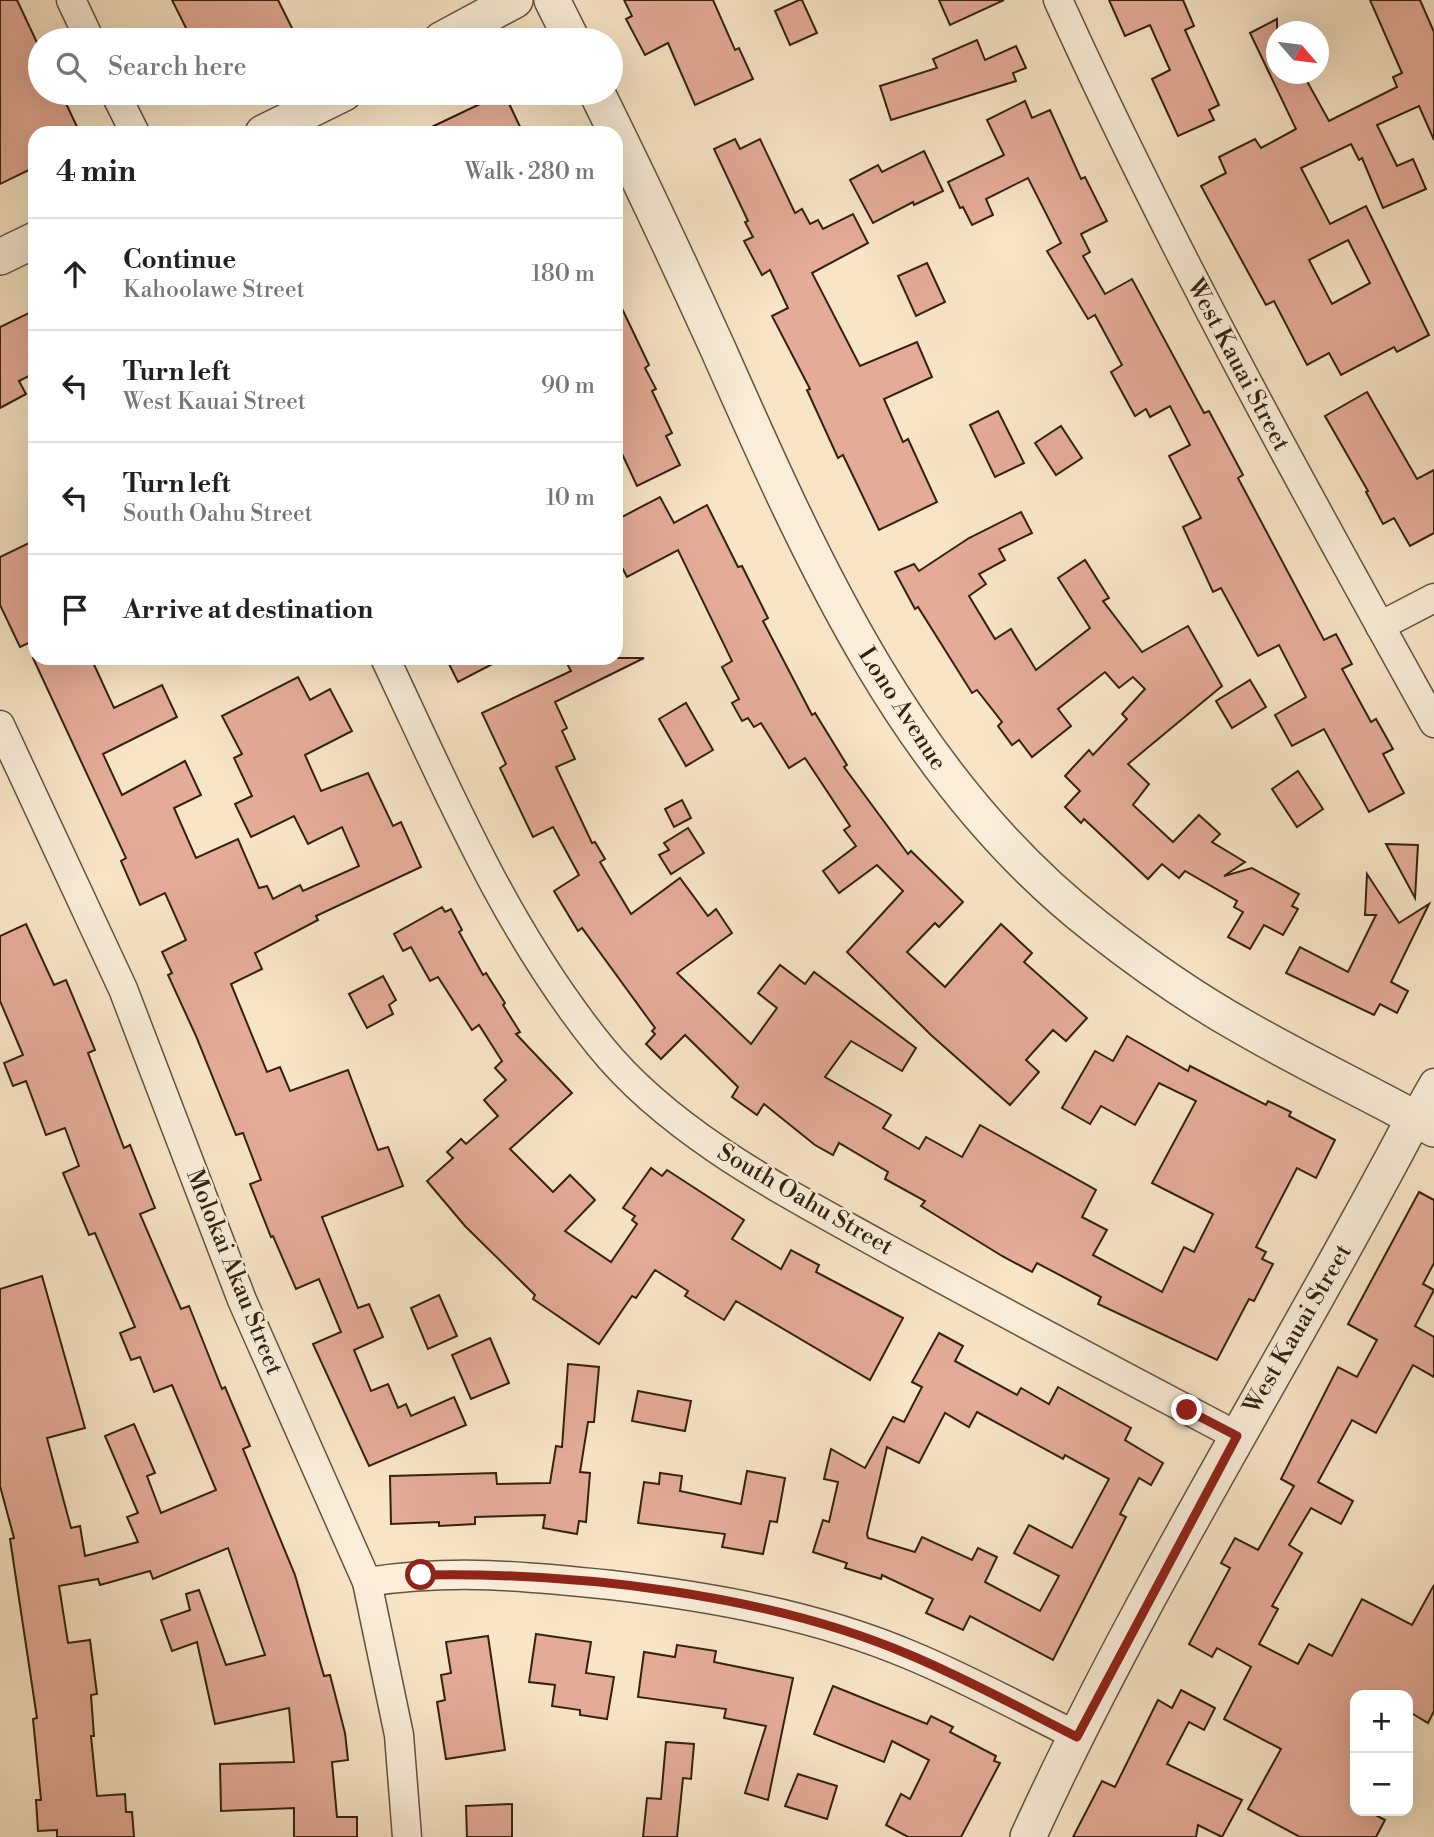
<!DOCTYPE html>
<html lang="en">
<head>
<meta charset="utf-8">
<style>
  body { margin:0; font-family:"Libre Bodoni",serif; background:#f6f6f6; color:#202124 }
  .controls { position:absolute; right:21px; bottom:21px; display:grid; overflow:hidden; border-radius:14px; box-shadow:0 7px 28px #0002 }
  .controls button { width:63px; height:63px; display:grid; place-items:center; padding:0; border:0; border-bottom:2px solid #e0e0e0; background:#fff; color:#202124; font:35px sans-serif }
  .compass { position:absolute; left:1266px; top:21px; width:63px; height:63px; border-radius:50%; background:#fff; box-shadow:0 7px 28px #0002; rotate:118deg }
  .stop { position:absolute; width:21px; height:21px; margin:-16px; border:5px solid #8f2418; border-radius:50%; background:#fff }
  .stop.end { background:#8f2418; border-color:#fff; box-shadow:0 2px 7px #0008 }
  .list { margin:0; padding:0; list-style:none }
  h2 { display:flex; justify-content:space-between; align-items:center; height:91px; margin:0; padding:0 28px; font-size:30px }
  h2 small { font-size:23px; font-weight:400; color:#757577 }
  .list li { display:grid; grid-template-columns:46px 1fr auto; gap:21px; align-items:center; box-sizing:border-box; height:112px; padding:0 28px; border-top:2px solid #e0e0e0 }
  .list b { display:block; font-size:26px; white-space:nowrap }
  .list p { margin:0; font-size:23px; white-space:nowrap; color:#757577 }
  .list em { font-size:23px; font-style:normal; color:#757577 }
  .icon { flex:none; width:38px; height:38px; fill:none; stroke:currentColor; stroke-width:2; stroke-linecap:round; stroke-linejoin:round }
  .map { position:relative; flex:none; width:1434px; height:1837px; overflow:hidden }
  .search { position:absolute; background:#fff; box-shadow:0 7px 28px #0002; left:28px; top:28px; width:595px; height:77px; display:flex; align-items:center; gap:18px; box-sizing:border-box; padding:0 24px; border-radius:38px; color:#757577; font-size:26px }
  .panel { position:absolute; background:#fff; box-shadow:0 7px 28px #0002; left:28px; top:126px; width:595px; height:539px; border-radius:21px }
  .map>svg:first-child { display:block }
</style>
</head>
<body>
<div class="map">
<svg width="1434" height="1837" viewBox="0 0 1434 1837">
  <rect width="100%" height="100%" fill="#f8e5c6"/>
  <filter id="stains"><feTurbulence type="fractalNoise" baseFrequency=".00286" numOctaves="4"/><feColorMatrix values="0 0 0 0 .2 0 0 0 0 .09 0 0 0 0 .02 0 0 0 .5 -.17"/></filter>
  <radialGradient id="worn" r=".72"><stop offset=".6" stop-color="#630" stop-opacity="0"/><stop offset="1" stop-color="#630" stop-opacity=".3"/></radialGradient>
  <g fill="#e4ab97" stroke="#33220f" stroke-width="2" fill-rule="evenodd">
    <polygon points="0,0 17,0 40,49 40,93 61,93 80,133 35,133 35,167 0,184"/>
    <polygon points="172,0 278,0 298,40 192,40"/>
    <polygon points="624,0 713,0 735,50 739,48 753,79 695,105 668,43 645,55 626,19 632,16"/>
    <polygon points="799,0 802,0 817,33 790,45 775,11"/>
    <polygon points="939,0 1004,0 950,25"/>
    <polygon points="1109,0 1183,0 1194,26 1185,30 1219,105 1209,110 1214,120 1178,136 1152,79 1170,70 1150,25 1125,36"/>
    <path d="M1370,0H1420L1434,32V140L1419,106L1377,125L1397,166L1413,159L1426,189L1383,208L1362,158L1359,160L1351,144L1301,168L1330,224L1366,206L1429,335L1397,352L1394,347L1341,375L1329,353L1307,365L1274,301L1266,305L1201,186L1226,173L1219,157L1255,139L1261,148L1296,129L1250,33L1277,19V74H1303L1329,121L1397,87L1393,77L1402,73ZM1348,240L1370,283L1332,304L1309,260Z"/>
    <polygon points="977,40 985,60 1016,46 1026,68 1013,73 1016,81 891,120 880,86 937,68 933,59"/>
    <polygon points="504,93 523,133 419,133 503,93"/>
    <polygon points="1025,101 1032,118 1050,110 1081,179 1085,177 1107,221 1081,234 1090,252 1083,256 1105,294 1132,279 1204,413 1209,411 1243,475 1238,478 1324,640 1336,634 1352,664 1342,669 1371,722 1376,719 1393,749 1383,754 1404,793 1369,812 1324,729 1292,746 1275,715 1306,697 1279,645 1258,656 1221,588 1213,592 1183,527 1201,518 1169,456 1190,445 1170,406 1150,417 1146,409 1135,416 1111,372 1122,365 1095,315 1088,319 1047,251 1061,243 1028,178 986,199 993,215 972,225 963,207 960,208 948,182 1004,155 987,120"/>
    <polygon points="735,139 740,149 760,139 795,213 802,209 810,224 818,220 823,229 853,214 868,243 812,273 860,366 917,342 932,377 884,399 903,442 908,439 937,502 879,530 843,455 838,458 807,390 810,389 772,316 788,308 770,270 762,275 744,241 753,237 745,222 748,221 714,149"/>
    <polygon points="924,151 943,191 914,205 913,202 873,223 850,180 878,165 882,172"/>
    <polygon points="927,263 945,302 916,316 898,276"/>
    <polygon points="616,296 649,365 645,368 656,389 652,391 672,433 666,436 680,465 637,486 616,441"/>
    <polygon points="35,310 35,373 19,381 26,394 0,408 0,327"/>
    <polygon points="1367,392 1417,479 1434,470 1434,533 1410,546 1394,518 1383,524 1366,492 1368,491 1325,416"/>
    <polygon points="998,411 1024,463 995,477 970,425"/>
    <polygon points="1061,426 1082,458 1056,475 1035,443"/>
    <polygon points="660,497 674,523 707,505 738,567 742,566 768,618 763,621 812,715 815,713 847,765 844,767 908,854 911,851 963,902 939,927 935,923 907,952 945,987 1001,924 1032,953 1024,962 1087,1018 1066,1041 1053,1030 1026,1060 1039,1072 1010,1105 931,1035 847,952 903,891 877,865 839,893 823,871 856,846 844,830 850,826 805,758 789,768 761,723 754,727 748,718 742,721 732,703 739,699 722,667 732,661 678,550 627,577 616,556 616,520"/>
    <polygon points="1021,512 1032,533 999,549 1005,560 979,574 986,584 969,596 995,639 1011,629 1036,670 1090,628 1058,578 1085,560 1109,598 1103,601 1142,652 1188,626 1222,686 1128,764 1149,784 1133,805 1173,842 1199,815 1220,834 1212,842 1245,862 1224,876 1252,868 1299,894 1292,906 1298,909 1283,935 1264,925 1250,949 1228,937 1243,912 1234,907 1237,901 1185,871 1179,878 1162,864 1148,879 1084,819 1081,823 1065,807 1080,791 1065,776 1089,750 1093,755 1127,719 1122,714 1145,689 1133,677 1119,688 1105,672 1058,709 1071,726 1032,757 1019,740 1012,745 998,726 1002,722 977,690 972,693 918,607 915,609 895,572 914,564 919,571 969,538"/>
    <polygon points="35,540 35,640 20,647 0,605 0,557"/>
    <polygon points="33,658 91,658 114,708 162,685 177,717 103,754 122,795 185,761 201,795 174,808 196,858 238,839 259,888 267,886 273,899 300,885 303,891 359,866 342,827 308,844 294,816 251,837 235,804 252,796 234,758 242,754 222,716 298,677 310,700 330,689 352,731 305,755 321,791 368,773 393,826 401,822 421,867 316,916 318,920 255,953 262,969 231,984 267,1072 280,1067 290,1091 348,1070 378,1150 388,1147 403,1186 322,1217 358,1308 369,1304 383,1337 354,1350 371,1391 388,1384 398,1408 406,1404 411,1416 454,1397 466,1425 369,1466 313,1344 341,1332 319,1279 296,1289 273,1236 271,1237 250,1184 261,1180 243,1133 236,1135 196,1036 168,975 172,973 162,952 186,940 165,893 140,905 121,861 126,858"/>
    <polygon points="446,658 504,658 458,682"/>
    <polygon points="564,658 644,658 555,702 567,728 562,731 575,759 556,767 592,843 595,842 605,859 600,862 631,914 680,878 708,916 716,909 732,933 677,973 751,1044 777,1008 758,993 780,965 805,984 814,972 916,1048 902,1071 851,1041 825,1077 891,1115 883,1128 919,1149 926,1137 962,1157 980,1125 1096,1190 1082,1217 1107,1230 1093,1255 1162,1292 1184,1247 1194,1252 1213,1214 1152,1183 1196,1101 1159,1083 1135,1125 1101,1106 1090,1124 1062,1108 1095,1051 1113,1061 1127,1036 1188,1071 1190,1066 1266,1105 1268,1101 1291,1112 1289,1116 1335,1140 1316,1178 1297,1168 1256,1247 1266,1252 1262,1259 1273,1264 1254,1301 1249,1299 1217,1360 1098,1304 1101,1297 1037,1263 1032,1272 1002,1256 921,1206 925,1201 885,1179 888,1172 839,1143 833,1155 815,1145 764,1104 757,1115 732,1097 738,1087 685,1035 661,1059 646,1044 655,1034 652,1031 655,1028 582,928 578,931 554,891 579,875 553,827 533,837 500,768 506,764 482,713 571,671"/>
    <polygon points="1250,680 1266,707 1232,728 1216,701"/>
    <polygon points="686,703 713,750 686,766 659,719"/>
    <polygon points="1298,771 1323,809 1297,827 1272,789"/>
    <polygon points="682,800 691,818 674,827 665,809"/>
    <polygon points="688,828 704,853 671,874 659,855 669,850 664,843"/>
    <polygon points="1386,844 1418,845 1415,898"/>
    <polygon points="1367,874 1399,923 1429,904 1391,982 1408,991 1397,1013 1380,1004 1374,1015 1286,973 1300,947 1348,972 1376,915 1365,915"/>
    <polygon points="442,907 445,912 451,909 462,930 459,932 483,975 486,973 505,1003 503,1005 520,1032 516,1034 572,1093 510,1149 553,1192 570,1175 595,1200 565,1231 611,1262 637,1224 632,1220 635,1216 623,1208 651,1168 662,1176 667,1170 744,1220 732,1239 781,1269 791,1250 819,1265 816,1272 903,1318 870,1380 736,1301 724,1320 685,1296 688,1291 655,1270 636,1298 632,1296 599,1344 533,1299 535,1295 465,1226 427,1181 453,1158 447,1152 461,1139 466,1144 498,1116 484,1100 506,1080 495,1068 502,1061 479,1025 472,1030 438,977 430,981 411,947 403,951 394,934"/>
    <polygon points="26,924 54,985 66,980 95,1050 88,1053 124,1148 130,1145 155,1208 140,1214 181,1309 189,1306 222,1389 225,1387 250,1446 243,1449 295,1575 324,1676 330,1675 345,1733 348,1760 332,1762 337,1817 357,1817 357,1837 294,1837 294,1808 221,1811 220,1764 294,1762 289,1708 215,1724 197,1642 172,1651 161,1620 190,1610 186,1594 199,1590 226,1665 265,1655 228,1548 153,1579 150,1571 100,1585 98,1579 59,1586 68,1643 90,1640 97,1694 91,1695 94,1736 91,1736 97,1796 125,1794 126,1812 132,1812 134,1837 57,1837 57,1830 38,1831 36,1800 41,1800 33,1719 37,1718 10,1539 14,1538 0,1486 0,1289 42,1276 85,1428 47,1438 71,1528 80,1526 85,1556 138,1542 127,1517 138,1513 105,1436 134,1424 155,1473 147,1476 161,1513 216,1490 172,1385 154,1392 140,1357 131,1360 120,1333 135,1327 95,1233 89,1235 63,1173 79,1166 65,1128 46,1135 26,1081 13,1086 4,1063 23,1055 0,1001 0,936"/>
    <polygon points="383,976 396,1000 389,1005 393,1014 367,1028 349,994"/>
    <polygon points="1419,1192 1434,1200 1434,1263 1423,1284 1434,1290 1415,1326 1434,1337 1434,1377 1413,1365 1376,1433 1352,1420 1318,1482 1353,1501 1341,1524 1311,1508 1289,1545 1302,1553 1272,1606 1278,1609 1259,1644 1298,1664 1309,1644 1332,1656 1362,1599 1412,1625 1434,1585 1434,1711 1428,1723 1408,1711 1408,1695 1355,1695 1355,1811 1368,1811 1385,1820 1376,1837 1300,1837 1248,1809 1281,1749 1224,1719 1251,1667 1217,1648 1212,1657 1189,1644 1230,1568 1221,1563 1235,1538 1258,1550 1294,1486 1281,1479 1338,1367 1357,1377 1377,1340 1348,1324"/>
    <polygon points="439,1295 457,1336 428,1349 411,1308"/>
    <path d="M939,1333L963,1346L955,1361L1017,1395L1021,1388L1049,1404L1058,1387L1131,1428L1125,1440L1163,1463L1151,1485L1139,1478L1120,1514L1126,1517L1053,1660L970,1616L963,1630L926,1613L933,1599L882,1575L881,1579L845,1568L847,1563L813,1552L823,1520L829,1522L838,1482L824,1479L831,1449L865,1468L893,1417L904,1422L922,1387L912,1382ZM977,1412L1063,1459L1065,1455L1109,1479L1072,1548L1029,1525L1014,1553L1059,1576L1040,1611L985,1582L997,1557L978,1548L972,1560L922,1537L915,1552L868,1538L867,1534L887,1447L919,1463L945,1413L969,1427Z"/>
    <polygon points="490,1338 509,1383 471,1399 452,1355"/>
    <polygon points="568,1364 599,1367 594,1422 588,1422 580,1472 590,1473 586,1522 579,1521 577,1534 543,1528 545,1515 475,1517 475,1524 439,1526 439,1522 391,1524 390,1476 496,1473 497,1484 550,1483 556,1446 562,1447"/>
    <polygon points="638,1391 691,1401 685,1431 632,1421"/>
    <polygon points="747,1471 785,1478 777,1522 770,1521 763,1554 722,1547 725,1534 638,1523 644,1482 659,1484 660,1473 682,1476 680,1491 741,1504"/>
    <polygon points="536,1634 591,1642 586,1673 614,1677 607,1719 580,1715 580,1710 552,1706 555,1685 529,1682"/>
    <polygon points="488,1636 505,1750 446,1759 437,1702 445,1700 441,1675 451,1673 446,1642"/>
    <polygon points="677,1645 716,1651 714,1662 793,1678 768,1800 745,1793 766,1726 724,1718 726,1709 638,1697 644,1652 675,1657"/>
    <polygon points="833,1686 927,1724 931,1716 953,1727 950,1732 996,1756 994,1761 1000,1763 961,1837 908,1837 886,1825 901,1794 910,1799 929,1760 892,1741 884,1762 814,1734"/>
    <polygon points="1181,1690 1215,1708 1204,1730 1189,1722 1167,1764 1242,1800 1222,1837 1198,1825 1196,1837 1073,1837 1102,1781 1115,1787 1158,1700 1172,1708"/>
    <polygon points="666,1742 694,1744 691,1779 683,1778 677,1837 643,1837 647,1798 661,1799"/>
    <polygon points="798,1774 837,1786 827,1819 785,1806"/>
    <polygon points="512,1804 512,1837 467,1837 466,1806"/>
  </g>
  <g fill="none" stroke-linecap="round" stroke-linejoin="round">
    <g stroke="#64533d" stroke-width="31">
      <g id="minor">
        <polyline points="71,0 90,40"/>
        <path d="M1058,0C1171,249 1301,484 1434,723"/>
        <polyline points="115,93 135,133"/>
        <polyline points="1380,626 1434,598"/>
        <path d="M385,658C448,791 506,930 600,1046C671,1134 785,1192 882,1246C1000,1311 1118,1373 1237,1436"/>
        <polyline points="0,725 123,989 242,1300 367,1582 399,1735 407,1837"/>
        <polyline points="1414,1118 1434,1083"/>
        <path d="M367,1582C453,1569 525,1576 611,1585C712,1597 815,1615 910,1655C966,1678 1022,1709 1077,1736"/>
      </g>
    </g>
    <g stroke="#64533d" stroke-width="38">
      <g id="tertiary">
        <polyline points="552,0 572,40"/>
        <polyline points="441,40 515,0"/>
        <path d="M597,93C639,178 679,263 718,349C812,561 908,781 1096,927C1143,964 1193,999 1245,1028C1307,1064 1372,1094 1434,1129"/>
        <polyline points="263,133 344,93"/>
        <polyline points="0,257 35,240"/>
        <path d="M1028,1837C1141,1589 1288,1359 1414,1118"/>
      </g>
    </g>
    <use href="#minor" stroke="#faeeda" stroke-width="28"/>
    <use href="#tertiary" stroke="#faeeda" stroke-width="35"/>
  </g>
  <g fill="none" stroke-linecap="round" stroke-linejoin="round">
    <path stroke="#8f2418" stroke-width="9" d="M421,1575C575,1572 768,1594 910,1655C967,1679 1022,1709 1077,1737L1237,1436L1187,1410"/>
  </g>
  <g text-anchor="middle" dominant-baseline="central" stroke-width="5" stroke-linejoin="round" paint-order="stroke">
    <g font-size="24" fill="#33220f" stroke="#faeeda">
      <text transform="translate(1238 365) rotate(62)">West Kauai Street</text>
      <text transform="translate(902 709) rotate(57)">Lono Avenue</text>
      <text transform="translate(805 1200) rotate(30)">South Oahu Street</text>
      <text transform="translate(234 1272) rotate(68)">Molokai Akau Street</text>
      <text transform="translate(1298 1329) rotate(-60)">West Kauai Street</text>
    </g>
  </g>
  <rect width="100%" height="100%" filter="url(#stains)"/>
  <rect width="100%" height="100%" fill="url(#worn)"/>
</svg>
<div class="controls">
<button>+</button>
<button>−</button>
</div>
<svg class="compass" viewBox="-18 -18 36 36"><path d="M0-13l5 13h-10z" fill="#e53935"/><path d="M0 13l5-13h-10z" fill="#757577"/></svg>
<div class="stop" style="left:421px;top:1575px"></div>
<div class="stop end" style="left:1187px;top:1410px"></div>
<div class="search"><svg class="icon" aria-label="search" viewBox="0 0 24 24"><circle cx="10" cy="10" r="6"/><path d="M15 15l6 6"/></svg>Search here</div>
<section class="panel">
<h2>4 min<small>Walk · 280 m</small></h2>
<ul class="list">
<li><svg class="icon" aria-label="ahead" viewBox="0 0 24 24"><path d="M12 20V5M6 11l6-6 6 6"/></svg><div><b>Continue</b><p>Kahoolawe Street</p></div><em>180 m</em></li>
<li><svg class="icon" aria-label="left" viewBox="0 0 24 24"><path d="M17 20v-9H6M10 6l-5 5 5 5"/></svg><div><b>Turn left</b><p>West Kauai Street</p></div><em>90 m</em></li>
<li><svg class="icon" aria-label="left" viewBox="0 0 24 24"><path d="M17 20v-9H6M10 6l-5 5 5 5"/></svg><div><b>Turn left</b><p>South Oahu Street</p></div><em>10 m</em></li>
<li><svg class="icon" aria-label="arrive" viewBox="0 0 24 24"><path d="M6 21V4h12l-3 4 3 4H6"/></svg><div><b>Arrive at destination</b></div></li>
</ul>
</section>
</div>
</body>
</html>
